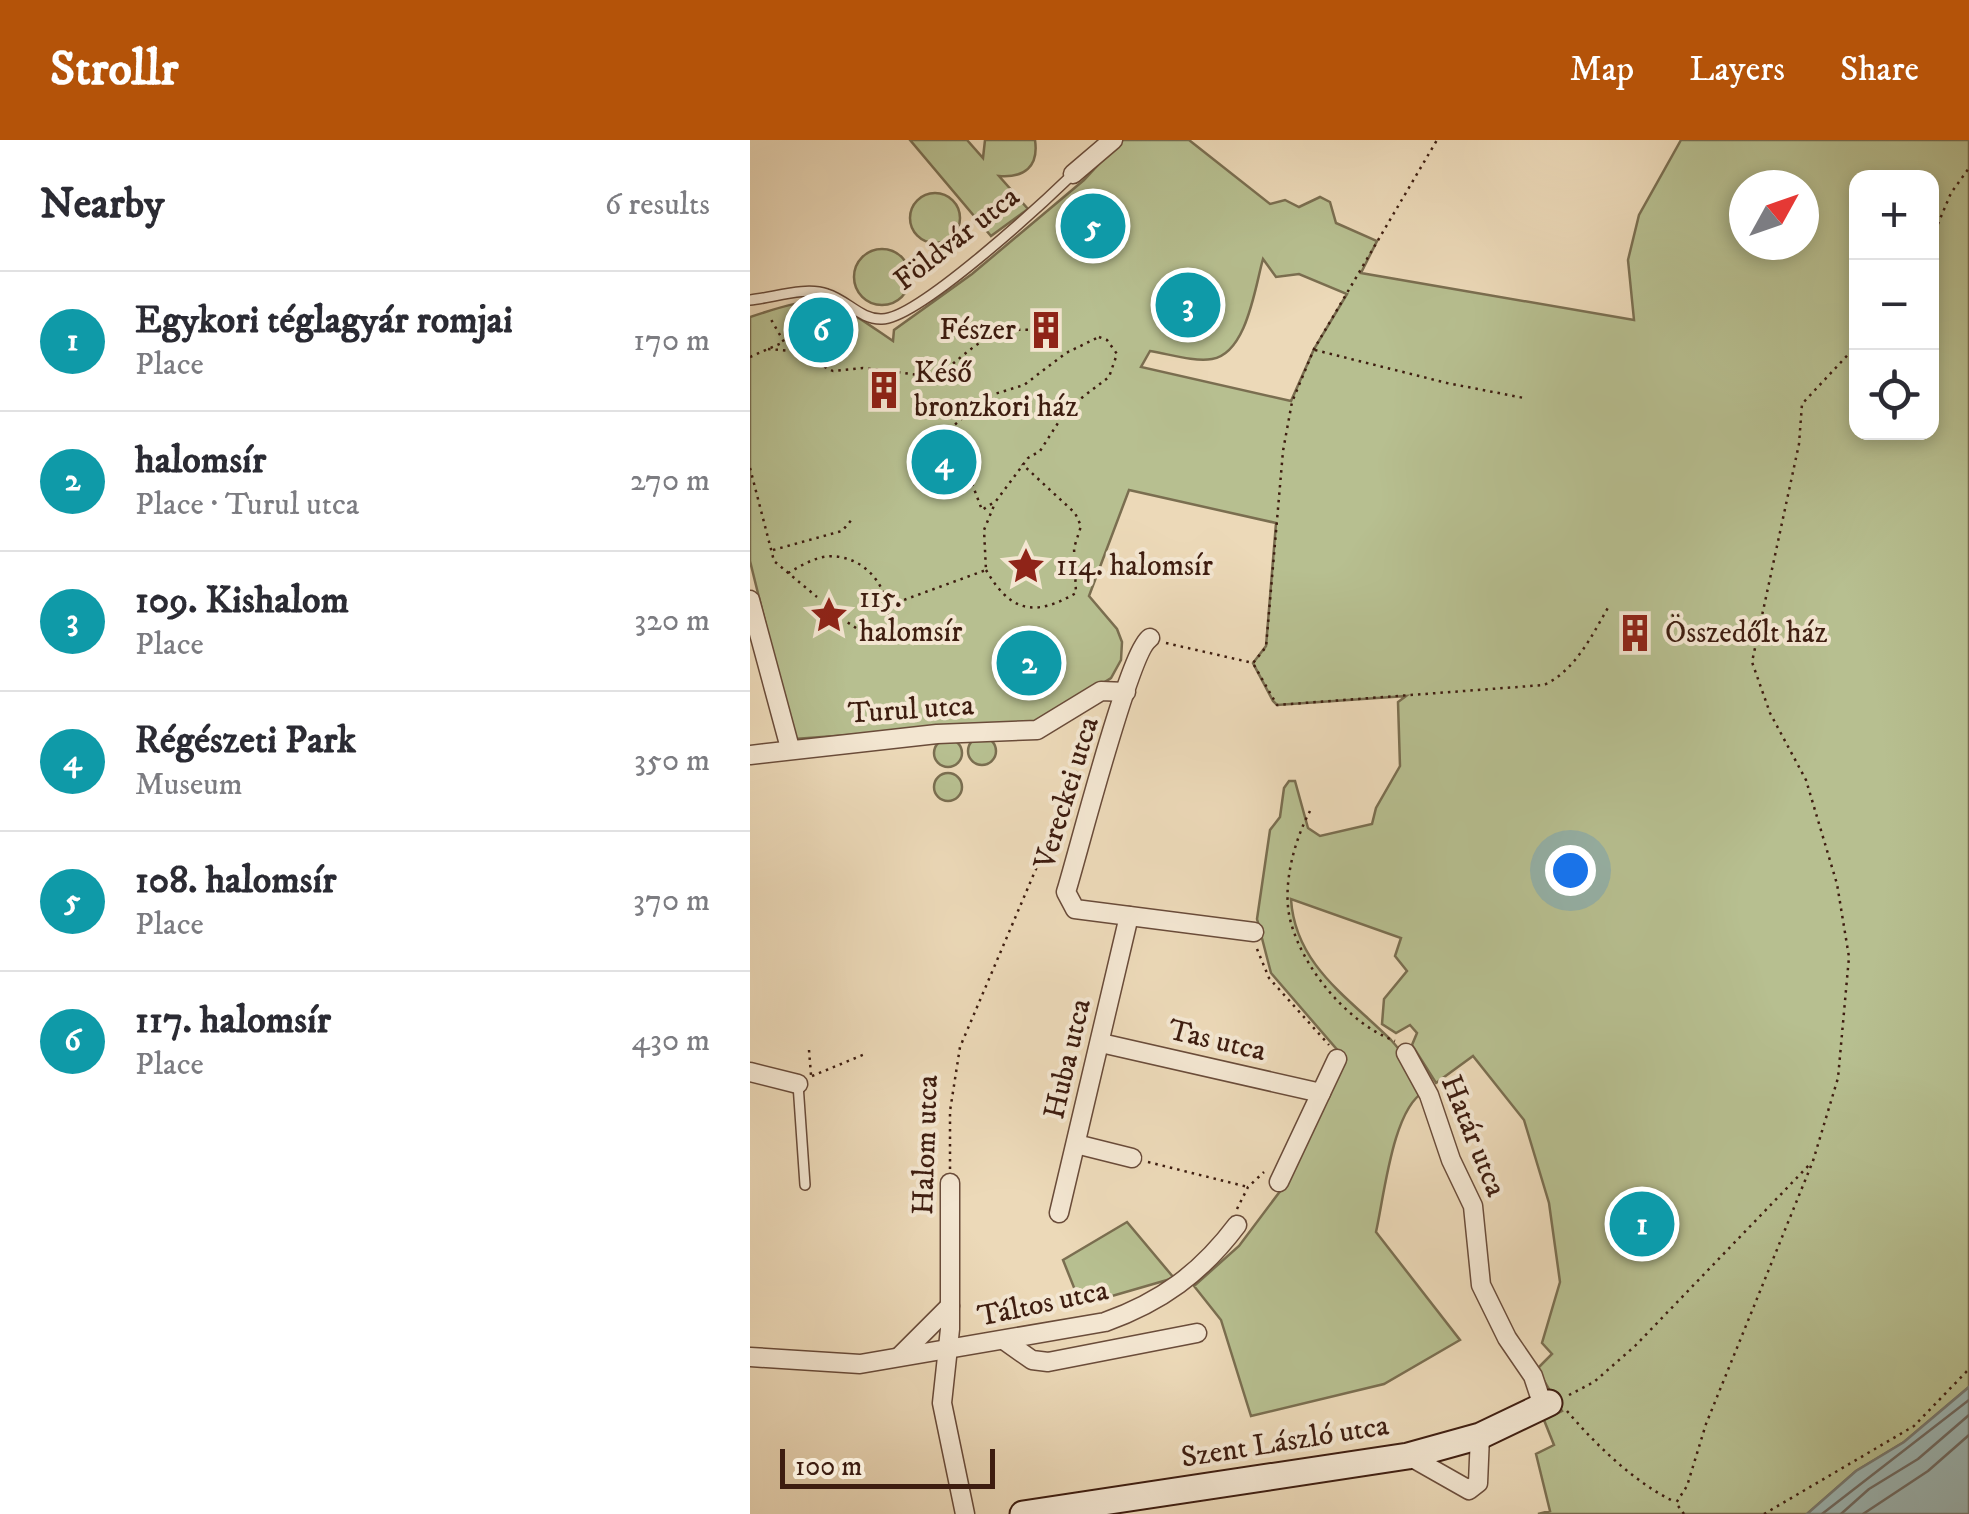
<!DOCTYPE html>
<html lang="en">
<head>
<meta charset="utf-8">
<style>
  body { margin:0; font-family:"IM FELL DW Pica",serif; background:#f7f7f7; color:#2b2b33 }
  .controls { position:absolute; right:30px; top:30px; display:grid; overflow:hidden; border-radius:20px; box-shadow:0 5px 15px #0003 }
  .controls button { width:90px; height:90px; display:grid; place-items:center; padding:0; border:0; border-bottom:2px solid #e1e1e2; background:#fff; color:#2b2b33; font:50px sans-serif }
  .compass { position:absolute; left:979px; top:30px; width:90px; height:90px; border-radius:50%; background:#fff; box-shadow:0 5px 15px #0003; rotate:50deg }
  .scale { position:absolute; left:30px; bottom:25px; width:215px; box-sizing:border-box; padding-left:10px; border:5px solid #3e1d10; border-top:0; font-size:28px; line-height:35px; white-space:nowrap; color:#3e1d10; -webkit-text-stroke:8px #f3e6d1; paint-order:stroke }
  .you { position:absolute; left:820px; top:730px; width:35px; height:35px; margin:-25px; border:8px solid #fff; border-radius:50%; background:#1a73e8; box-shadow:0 0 0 15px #1a73e833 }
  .badge { display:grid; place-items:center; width:65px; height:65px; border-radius:50%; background:#b45309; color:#fff; font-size:32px; font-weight:700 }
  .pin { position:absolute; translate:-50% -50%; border:5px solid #fff; box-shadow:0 2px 10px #0006 }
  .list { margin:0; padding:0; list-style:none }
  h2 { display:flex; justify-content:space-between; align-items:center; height:130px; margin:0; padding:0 40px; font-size:42px }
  h2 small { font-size:32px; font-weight:400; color:#7c7c81 }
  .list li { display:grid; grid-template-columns:65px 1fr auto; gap:30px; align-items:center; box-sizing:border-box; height:140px; padding:0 40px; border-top:2px solid #e1e1e2 }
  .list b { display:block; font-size:38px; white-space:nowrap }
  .list p { margin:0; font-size:32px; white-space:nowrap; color:#7c7c81 }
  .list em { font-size:32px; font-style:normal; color:#7c7c81 }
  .icon { flex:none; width:55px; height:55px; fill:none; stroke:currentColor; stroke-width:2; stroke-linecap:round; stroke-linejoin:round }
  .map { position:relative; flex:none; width:1219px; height:1374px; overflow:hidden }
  header { display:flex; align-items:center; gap:60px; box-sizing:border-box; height:140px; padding:0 50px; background:#b45309; color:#fff }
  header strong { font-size:48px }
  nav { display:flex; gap:55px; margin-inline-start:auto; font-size:35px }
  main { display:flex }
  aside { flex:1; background:#fff }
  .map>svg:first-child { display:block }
</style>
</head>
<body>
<header>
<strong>Strollr</strong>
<nav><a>Map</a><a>Layers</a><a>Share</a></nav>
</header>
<main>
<aside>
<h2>Nearby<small>6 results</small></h2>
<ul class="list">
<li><span class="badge" style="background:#0f9aa8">1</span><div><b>Egykori téglagyár romjai</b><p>Place</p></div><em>170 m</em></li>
<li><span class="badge" style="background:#0f9aa8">2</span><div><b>halomsír</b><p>Place · Turul utca</p></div><em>270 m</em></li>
<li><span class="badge" style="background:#0f9aa8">3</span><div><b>109. Kishalom</b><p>Place</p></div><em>320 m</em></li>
<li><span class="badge" style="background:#0f9aa8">4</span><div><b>Régészeti Park</b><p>Museum</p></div><em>350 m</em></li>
<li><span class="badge" style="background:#0f9aa8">5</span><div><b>108. halomsír</b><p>Place</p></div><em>370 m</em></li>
<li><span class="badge" style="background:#0f9aa8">6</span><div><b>117. halomsír</b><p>Place</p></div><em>430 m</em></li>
</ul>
</aside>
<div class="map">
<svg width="1219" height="1374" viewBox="0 0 1219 1374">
  <rect width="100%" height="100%" fill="#ecd9b8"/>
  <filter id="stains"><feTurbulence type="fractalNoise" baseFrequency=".002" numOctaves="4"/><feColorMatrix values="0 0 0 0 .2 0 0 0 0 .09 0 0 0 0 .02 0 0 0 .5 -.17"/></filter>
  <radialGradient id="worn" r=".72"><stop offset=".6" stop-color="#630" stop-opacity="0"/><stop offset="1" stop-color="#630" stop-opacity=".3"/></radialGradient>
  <g fill="#b7bf90" stroke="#7a6e50" stroke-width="2.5" fill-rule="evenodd">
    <path d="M160,0H217L233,18L235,0H285C289,27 274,38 249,36L278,69L241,96Z"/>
    <path d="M371,0H439L520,64L535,60L549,67L570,57L580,62L586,83L627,101L611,133L884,180L878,120L889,75L931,0H1219V1247L1154,1302L1106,1331L1057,1374H788L800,1371L786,1314L804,1305L794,1280L812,1271L787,1229L802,1214L792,1203L810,1142L799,1063L774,980L723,916L686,943L662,905L667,893L660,885L646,893L632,884L634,859L657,831L645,816L651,798L541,759C545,825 599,858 641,900C655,915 665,933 674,952C643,968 634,1057 626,1092L710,1200L634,1244L501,1276L471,1180L444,1146L489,1106L534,1046L596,920L521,833L507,779L520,690L530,677L534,648L539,641H545L558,688L570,696L622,684L626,668L650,626L648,562L656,556L527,565L523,561L503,523L516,506L526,383L379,350L339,456L367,489L372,502L371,520L361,538L292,581L44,599L0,421V177C78,151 78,157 143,201L144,190L222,134L334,40ZM1106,38H1182V292H1106ZM994,45H1054V105H994ZM513,119L526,137L549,134L597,154L564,209L541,261L391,227L400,211C419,214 444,222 462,219C497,213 505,147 513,119Z"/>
    <circle cx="185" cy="78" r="25"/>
    <circle cx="132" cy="137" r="28"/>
    <circle cx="232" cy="611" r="14"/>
    <circle cx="198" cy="613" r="14"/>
    <circle cx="198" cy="647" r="14"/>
    <polygon points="377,1082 424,1138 331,1165 313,1120"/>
  </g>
  <polygon fill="#9cb8b7" stroke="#767a74" stroke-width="2.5" points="1219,1247 1219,1374 1057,1374 1106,1331 1154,1302"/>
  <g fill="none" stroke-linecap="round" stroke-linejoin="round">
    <g stroke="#6d6a64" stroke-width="2.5">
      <polyline points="1072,1374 1219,1260"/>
      <polyline points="1091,1374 1119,1349 1168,1319 1219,1275"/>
      <polyline points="1113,1374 1178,1331 1219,1295"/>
    </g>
    <g stroke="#6a4c3a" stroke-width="12">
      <g id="lane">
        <path d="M0,160C23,158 55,146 77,154C97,160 111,180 132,179C168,179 293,63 323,34"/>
        <polyline points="48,944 55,1045"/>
      </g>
    </g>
    <g stroke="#6a4c3a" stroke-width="21">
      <g id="street">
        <polyline points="323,34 363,0"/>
        <polyline points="0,460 40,608"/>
        <path d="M400,498C379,511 328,714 316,752L325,769L504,792"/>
        <polyline points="0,615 187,594 287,590 351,551 376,552"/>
        <polyline points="351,903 571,953"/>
        <polyline points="656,913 679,955 701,1020 723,1066 731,1145 757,1198 783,1236 793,1266"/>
        <polyline points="0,932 48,944"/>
        <polyline points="326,1004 382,1018"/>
        <polyline points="529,1042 587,919"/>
        <polyline points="200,1043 200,1189 192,1263 215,1374"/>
        <polyline points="309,1073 379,776"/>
        <polyline points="255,1201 282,1220 298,1222 447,1193"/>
        <polyline points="151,1215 200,1166"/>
        <path d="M0,1217L110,1224L355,1182C411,1162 451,1133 487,1085"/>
        <polyline points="659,1316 719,1350 728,1343 730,1296"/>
      </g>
    </g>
    <g stroke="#3e1d10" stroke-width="29">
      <polyline id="secondary" points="273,1374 658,1316 730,1296 799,1263"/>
    </g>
    <g stroke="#3e1d10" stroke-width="2.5" stroke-dasharray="2.5 5" stroke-linecap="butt">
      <polyline points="1182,98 1201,53 1219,28"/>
      <polygon points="349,197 357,200 367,214 359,237 317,269 290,311 278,318 246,361 232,370 201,288 238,256 274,245 316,213"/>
      <path d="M18,209L42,211L83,231L113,228L186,237C219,213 237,186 281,190"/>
      <polyline points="565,210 697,243 774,258"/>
      <polyline points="0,217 34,202 19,176"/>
      <polyline points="0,328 24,421 67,457"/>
      <polyline points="23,410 92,391 104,377"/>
      <path d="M236,430C260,471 283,478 326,453L324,408L331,386L325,373L272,324"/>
      <path d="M38,433C54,424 71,413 90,417C124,423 143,457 137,489L121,498L97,482"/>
      <polyline points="140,465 236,430 234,390 245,363"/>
      <polyline points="416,503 503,523 516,507 533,311 542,262 564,209 687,0"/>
      <path d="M504,525L527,565L794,545C826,530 842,495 859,466"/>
      <path d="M560,671C544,701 531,748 541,783C554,830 599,884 645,901"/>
      <polyline points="507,809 519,838 579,905"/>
      <polyline points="59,910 61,935"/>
      <polyline points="62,936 115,914"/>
      <polyline points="398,1022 498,1047"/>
      <polyline points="200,1029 200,971 210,907 341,600"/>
      <polyline points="487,1069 498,1047 514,1032"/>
      <polyline points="819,1255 844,1242 885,1206 1061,1023"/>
      <path d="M817,1271C846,1305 885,1343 925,1362"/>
      <polyline points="934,1374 926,1363 937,1346 956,1284 1063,1021 1088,938 1099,817 1087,744 1056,640 1020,573 1002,522 1049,304 1052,264 1106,206"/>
      <polyline points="1014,1374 1164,1286 1219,1229"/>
    </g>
    <use href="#lane" stroke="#f3e6d1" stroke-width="9"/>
    <use href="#street" stroke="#f3e6d1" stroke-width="18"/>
    <use href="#secondary" stroke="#f3e6d1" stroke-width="25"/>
  </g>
  <defs>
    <g id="building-bare" transform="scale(3)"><path d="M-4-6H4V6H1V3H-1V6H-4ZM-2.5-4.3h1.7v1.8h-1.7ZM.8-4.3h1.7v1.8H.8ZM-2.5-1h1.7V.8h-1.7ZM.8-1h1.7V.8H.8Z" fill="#8f2418" stroke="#f3e6d1" stroke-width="2.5" paint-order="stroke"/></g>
    <g id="sight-bare" transform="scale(3)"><path d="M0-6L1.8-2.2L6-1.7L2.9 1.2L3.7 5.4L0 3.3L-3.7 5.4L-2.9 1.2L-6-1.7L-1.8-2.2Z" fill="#8f2418" stroke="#f3e6d1" stroke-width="2.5" paint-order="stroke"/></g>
  </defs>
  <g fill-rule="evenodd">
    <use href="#building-bare" x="296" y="190"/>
    <use href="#building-bare" x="134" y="250"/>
    <use href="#sight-bare" x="276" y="426"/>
    <use href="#sight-bare" x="79" y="475"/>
    <use href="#building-bare" x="885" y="493"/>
  </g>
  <g text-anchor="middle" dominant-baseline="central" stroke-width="8" stroke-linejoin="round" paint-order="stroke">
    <g font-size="30" fill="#3e1d10" stroke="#f3e6d1">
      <text transform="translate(207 99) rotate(-38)">Földvár utca</text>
      <text transform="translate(161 570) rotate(-4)">Turul utca</text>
      <text transform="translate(317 653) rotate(-73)">Vereckei utca</text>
      <text transform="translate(467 901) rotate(13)">Tas utca</text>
      <text transform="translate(318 919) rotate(-77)">Huba utca</text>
      <text transform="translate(723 996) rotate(68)">Határ utca</text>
      <text transform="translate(176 1005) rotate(-88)">Halom utca</text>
      <text transform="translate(293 1164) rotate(-12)">Táltos utca</text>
      <text transform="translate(535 1302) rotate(-9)">Szent László utca</text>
    </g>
    <g font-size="30" fill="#3e1d10" stroke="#f3e6d1" text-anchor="start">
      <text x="266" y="190" text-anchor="end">Fészer</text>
      <text x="164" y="233">Késő<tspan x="164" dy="34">bronzkori ház</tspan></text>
      <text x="306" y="426">114. halomsír</text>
      <text x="109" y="458">115.<tspan x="109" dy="34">halomsír</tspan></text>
      <text x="915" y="493">Összedőlt ház</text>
    </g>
  </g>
  <rect width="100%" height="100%" filter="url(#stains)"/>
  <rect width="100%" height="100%" fill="url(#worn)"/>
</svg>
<div class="controls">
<button>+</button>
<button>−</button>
<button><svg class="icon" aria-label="locate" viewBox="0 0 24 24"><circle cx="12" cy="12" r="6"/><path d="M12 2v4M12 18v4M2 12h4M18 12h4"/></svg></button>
</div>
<svg class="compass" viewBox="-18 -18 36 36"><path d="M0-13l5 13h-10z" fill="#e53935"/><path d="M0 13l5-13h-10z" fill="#7c7c81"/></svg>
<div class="scale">100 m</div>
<div class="you"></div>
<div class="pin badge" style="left:892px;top:1084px;background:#0f9aa8">1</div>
<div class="pin badge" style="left:279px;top:523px;background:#0f9aa8">2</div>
<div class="pin badge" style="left:438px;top:165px;background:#0f9aa8">3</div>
<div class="pin badge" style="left:194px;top:322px;background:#0f9aa8">4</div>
<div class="pin badge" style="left:343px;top:86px;background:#0f9aa8">5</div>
<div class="pin badge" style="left:71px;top:190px;background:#0f9aa8">6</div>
</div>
</main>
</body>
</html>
